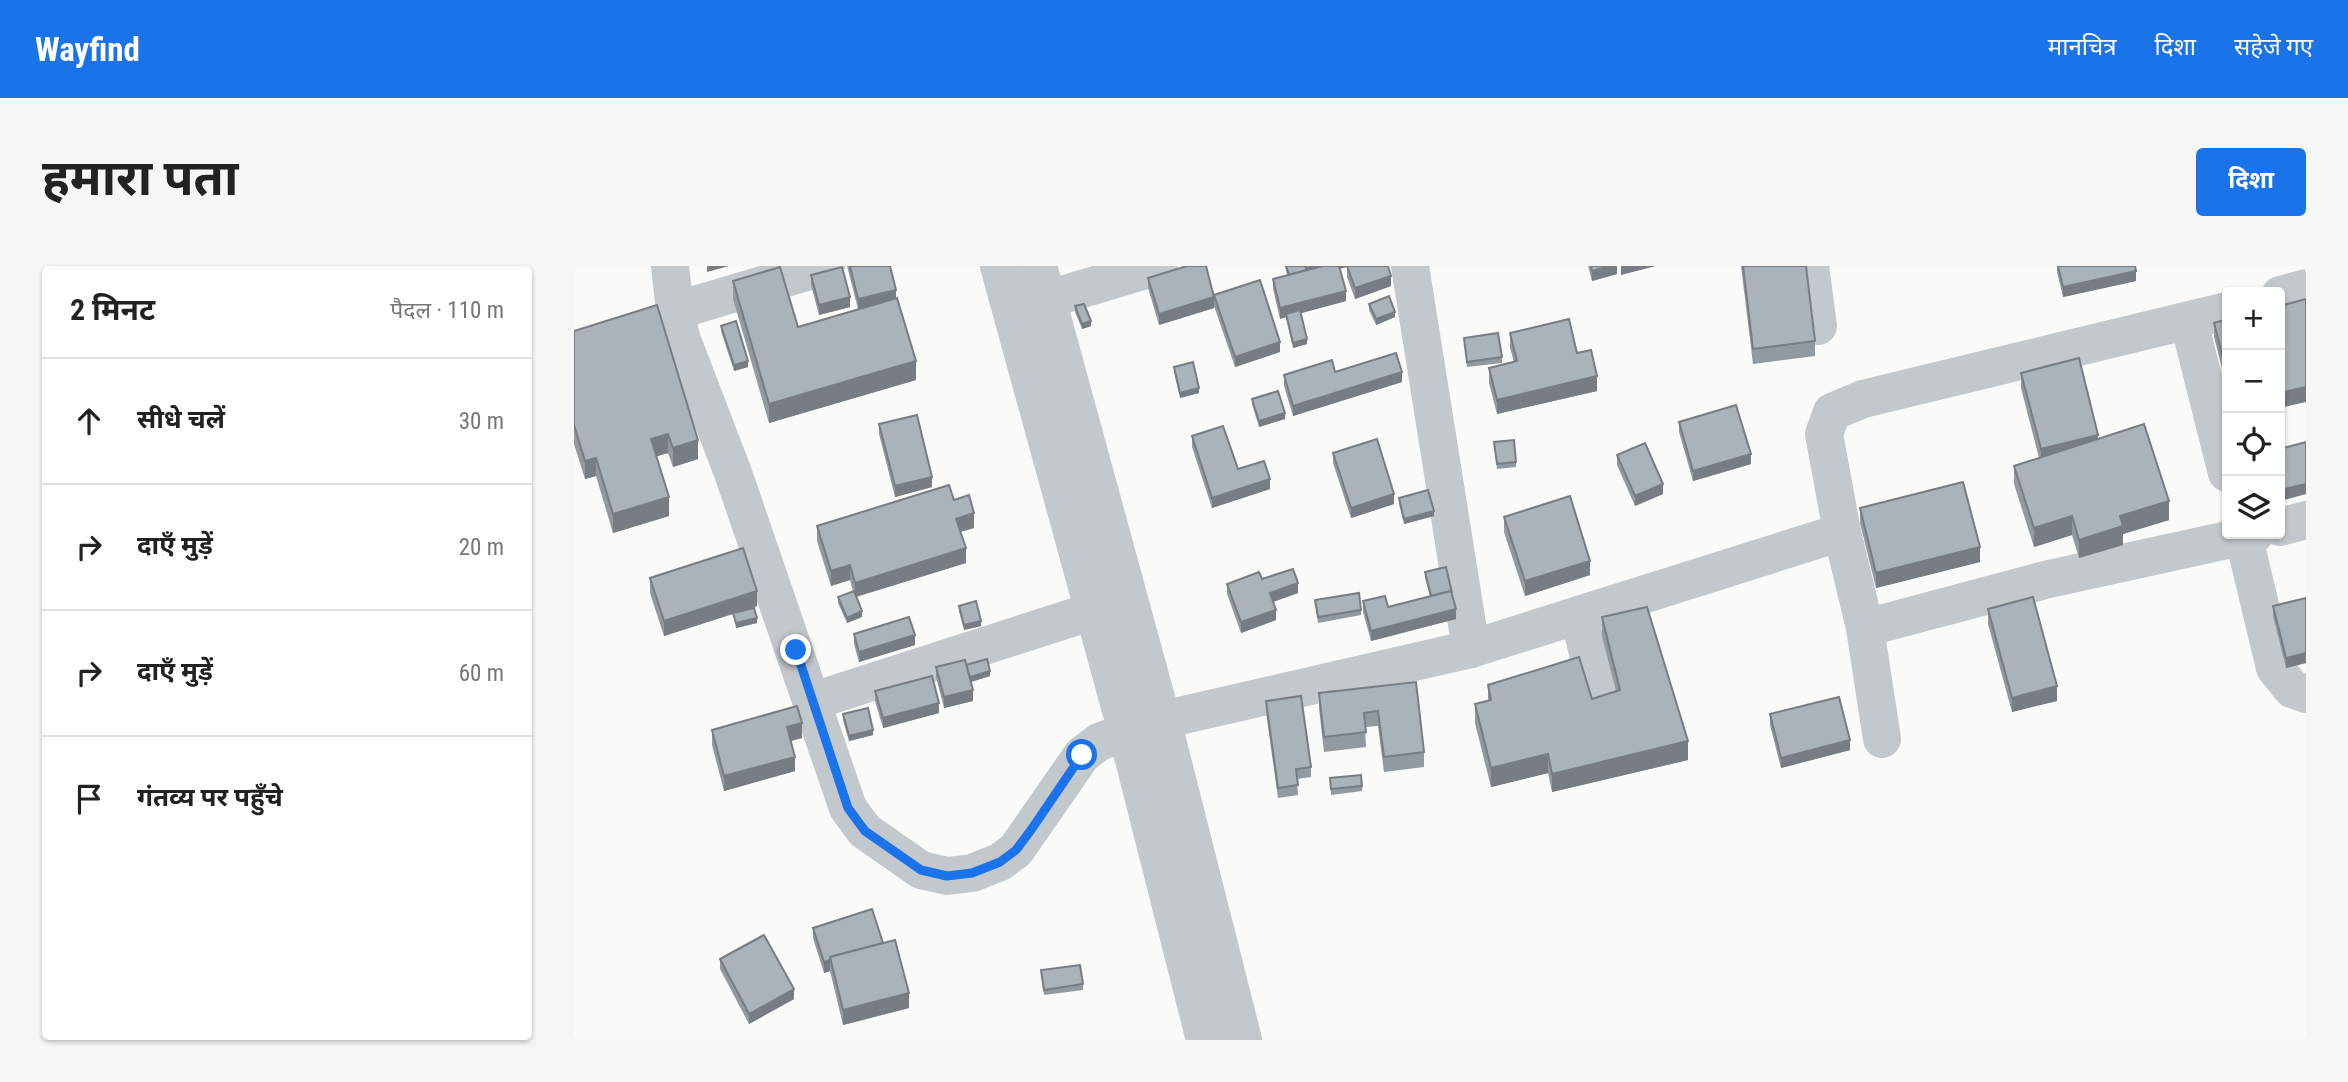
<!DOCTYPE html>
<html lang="hi">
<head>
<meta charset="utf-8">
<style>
  body { margin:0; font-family:"Roboto Condensed","Noto Sans Devanagari",sans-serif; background:#f6f6f6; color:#222 }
  .controls { position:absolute; right:21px; top:21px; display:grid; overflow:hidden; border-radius:7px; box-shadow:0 2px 5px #0004 }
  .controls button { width:63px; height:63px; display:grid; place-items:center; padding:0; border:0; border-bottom:2px solid #e0e0e0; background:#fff; color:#222; font:35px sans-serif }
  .stop { position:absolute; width:21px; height:21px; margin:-16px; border:5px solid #1a73e8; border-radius:50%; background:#fff }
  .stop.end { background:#1a73e8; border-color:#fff; box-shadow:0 2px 7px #0008 }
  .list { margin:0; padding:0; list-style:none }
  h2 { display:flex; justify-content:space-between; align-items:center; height:91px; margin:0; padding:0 28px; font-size:30px }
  h2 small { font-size:23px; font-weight:400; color:#767676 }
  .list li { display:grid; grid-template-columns:46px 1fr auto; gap:21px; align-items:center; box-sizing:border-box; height:126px; padding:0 28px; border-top:2px solid #e0e0e0 }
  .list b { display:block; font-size:26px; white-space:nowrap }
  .list em { font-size:23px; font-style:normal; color:#767676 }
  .icon { flex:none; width:38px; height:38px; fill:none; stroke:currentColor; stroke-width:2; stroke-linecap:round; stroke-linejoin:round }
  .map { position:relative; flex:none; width:1732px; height:774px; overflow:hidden; border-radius:7px }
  header { display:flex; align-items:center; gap:42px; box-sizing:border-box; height:98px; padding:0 35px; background:#1a73e8; color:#fff }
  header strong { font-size:33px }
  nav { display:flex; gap:38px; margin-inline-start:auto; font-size:24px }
  .intro { display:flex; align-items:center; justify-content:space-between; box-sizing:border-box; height:168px; padding:0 42px }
  h1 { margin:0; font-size:49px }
  .button { padding:18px 32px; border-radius:7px; background:#1a73e8; color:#fff; font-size:24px; font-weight:700 }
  main { display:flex; gap:42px; padding:0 42px }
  aside { flex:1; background:#fff; border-radius:7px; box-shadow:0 2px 5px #0004 }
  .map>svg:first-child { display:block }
</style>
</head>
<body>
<header>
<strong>Wayfind</strong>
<nav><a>मानचित्र</a><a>दिशा</a><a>सहेजे गए</a></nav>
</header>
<div class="intro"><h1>हमारा पता</h1><a class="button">दिशा</a></div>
<main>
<aside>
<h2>2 मिनट<small>पैदल · 110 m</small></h2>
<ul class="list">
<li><svg class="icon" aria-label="ahead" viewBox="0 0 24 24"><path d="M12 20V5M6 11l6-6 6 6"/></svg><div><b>सीधे चलें</b></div><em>30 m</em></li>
<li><svg class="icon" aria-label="right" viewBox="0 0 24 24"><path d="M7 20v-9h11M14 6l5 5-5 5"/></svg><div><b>दाएँ मुड़ें</b></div><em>20 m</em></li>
<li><svg class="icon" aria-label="right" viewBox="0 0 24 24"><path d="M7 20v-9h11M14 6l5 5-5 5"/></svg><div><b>दाएँ मुड़ें</b></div><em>60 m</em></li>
<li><svg class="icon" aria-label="arrive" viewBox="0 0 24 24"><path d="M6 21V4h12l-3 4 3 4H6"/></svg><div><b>गंतव्य पर पहुँचे</b></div></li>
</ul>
</aside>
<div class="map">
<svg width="1732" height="774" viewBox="0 0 1732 774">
  <rect width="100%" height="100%" fill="#fafaf8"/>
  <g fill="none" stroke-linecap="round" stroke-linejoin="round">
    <g stroke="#c3c8cc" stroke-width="38">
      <polyline points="96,0 101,45"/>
      <polyline points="252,0 101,45 108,74 159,207 274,542 291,565 347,604 373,610 398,607 426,596 442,584 508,489 525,476 553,466"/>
      <polyline points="425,0 553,466 631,774"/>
      <polyline points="464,0 588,454 669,774"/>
      <polyline points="1236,0 1244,60"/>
      <polyline points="1706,29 1732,22"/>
      <polyline points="451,40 585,0"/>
      <polyline points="1653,45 1289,133 1258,146 1250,168 1268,266 1291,362 1475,313 1681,268"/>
      <polyline points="1615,56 1653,207"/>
      <polyline points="1706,261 1732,254"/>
      <polyline points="1669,268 1701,402 1718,423 1732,428"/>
      <polyline points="1005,350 1024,428"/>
      <polyline points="1291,362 1308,473"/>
      <polyline points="897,383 1268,266"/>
      <polyline points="239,435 519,345"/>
      <polyline points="588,454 897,383 836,0"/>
    </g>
  </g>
  <g fill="#929a9f">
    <polygon points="273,0 316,0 322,32 342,114 195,157 159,33 159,15 224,61 284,43"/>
    <polygon points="711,0 814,0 817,20 781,33 773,11 773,1 766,3 772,35 727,47 733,78 719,82 712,51 706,53 699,23 699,13 713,9"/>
    <polygon points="1014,0 1043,0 1043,8 1018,15"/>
    <polygon points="1167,0 1232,0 1241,75 1241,90 1179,98"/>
    <polygon points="1483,0 1561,0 1562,15 1489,31 1483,6"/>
    <polygon points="237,9 276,41 245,49 237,19"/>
    <polygon points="574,12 640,31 706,86 661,101 640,40 640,42 585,59 574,22"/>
    <polygon points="795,38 821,51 802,59 795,44"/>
    <polygon points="501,40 517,60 508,63 501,46"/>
    <polygon points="1653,53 1653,122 1640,71 1640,57"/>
    <polygon points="147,60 174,101 160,105 147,65"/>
    <polygon points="0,65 124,193 99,201 94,187 83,190 95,250 39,267 22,210 11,213 0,178"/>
    <polygon points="936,67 1003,87 1023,125 923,148 915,117 915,102 940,96 936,82"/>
    <polygon points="890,72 928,91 928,97 893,101"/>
    <polygon points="600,101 625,127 606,132 600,106"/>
    <polygon points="761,106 828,116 719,150 710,120 710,109"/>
    <polygon points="1447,107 1524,173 1595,254 1549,268 1549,279 1505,292 1498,269 1460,281 1440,218 1440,200 1465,192 1447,122"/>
    <polygon points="678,133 711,153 685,161 678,138"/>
    <polygon points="1105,156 1177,198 1119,215 1105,166"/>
    <polygon points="305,158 358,221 321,231 305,168"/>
    <polygon points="618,170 664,203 696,223 638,242 618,181"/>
    <polygon points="920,176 942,196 942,201 923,203"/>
    <polygon points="759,187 820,238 777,252 759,197"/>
    <polygon points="1043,189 1089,228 1061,240 1043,199"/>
    <polygon points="825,232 860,250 830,258 825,238"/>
    <polygon points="380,234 400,262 386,266 392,297 282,331 288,351 273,357 264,337 264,331 279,325 276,314 257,320 243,275 243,260"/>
    <polygon points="1286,242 1406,296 1302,322 1286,257"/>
    <polygon points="930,251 1016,309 951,330 930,266"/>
    <polygon points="851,306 882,353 797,375 789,346 789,335 814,341 856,330 851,312"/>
    <polygon points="76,312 183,340 172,344 183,357 162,362 159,348 90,370 76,327"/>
    <polygon points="688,313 724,327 699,336 702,354 667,367 653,328 653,318"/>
    <polygon points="1732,332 1732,397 1712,402 1699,350 1699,340"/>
    <polygon points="741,334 787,344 787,349 744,357"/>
    <polygon points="385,340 407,360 390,364 385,345"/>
    <polygon points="1414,343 1483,435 1438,446 1414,358"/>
    <polygon points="1028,351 1114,494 978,526 974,507 917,521 901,457 901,438 914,435 914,419 1018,433 1042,425 1028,370"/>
    <polygon points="280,368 341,379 285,396 280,378"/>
    <polygon points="392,400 416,410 397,416 399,435 370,442 362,411 362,401"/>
    <polygon points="842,416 850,486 850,501 810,506 804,460 791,461 792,481 750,486 745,442 745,427"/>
    <polygon points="301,425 365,447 309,462 301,435"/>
    <polygon points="692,435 737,501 737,511 723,513 724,529 704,532 692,446"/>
    <polygon points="269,448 299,469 275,475 269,454"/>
    <polygon points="1196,448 1276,484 1207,502 1196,459"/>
    <polygon points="138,464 228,472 216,475 221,505 150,525 138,479"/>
    <polygon points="756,512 788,520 788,525 757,529"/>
    <polygon points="239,662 309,677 335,742 269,759 256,705 250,707 239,672"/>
    <polygon points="146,693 220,733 175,758 146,703"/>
    <polygon points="467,704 509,718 509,724 470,729"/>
  </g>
  <g fill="#777d82">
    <polygon points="133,0 155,0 133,6"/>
    <polygon points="736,0 776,0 733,11 733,1"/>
    <polygon points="1035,0 1043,0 1043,8 1018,15 1018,5"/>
    <polygon points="1047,0 1082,0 1047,9"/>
    <polygon points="1562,5 1562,15 1489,31 1489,21"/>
    <polygon points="817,10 817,20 781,33 781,22"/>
    <polygon points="322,24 322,34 284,44 284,33"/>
    <polygon points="772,25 772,35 713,51 712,48 712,51 706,53 706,42"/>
    <polygon points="276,31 276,41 245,49 245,39"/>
    <polygon points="640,31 640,42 585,59 585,48"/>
    <polygon points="821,46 821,51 802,59 802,53"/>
    <polygon points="517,55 517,60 508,63 508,58"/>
    <polygon points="733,73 733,78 719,82 719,77"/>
    <polygon points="706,76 706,86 661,101 661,91"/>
    <polygon points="174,95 174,101 160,105 160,99"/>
    <polygon points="342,95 342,114 195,157 195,138"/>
    <polygon points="828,106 828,116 719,150 719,140"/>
    <polygon points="1023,110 1023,125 923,148 923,134"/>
    <polygon points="1732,121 1732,136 1706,142 1706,127"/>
    <polygon points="625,122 625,127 606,132 606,127"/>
    <polygon points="711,147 711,153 685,161 685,155"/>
    <polygon points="94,168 94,187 77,192 77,173"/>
    <polygon points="1524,169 1524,184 1467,198 1467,183"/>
    <polygon points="124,174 124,193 99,201 99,182"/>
    <polygon points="1177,188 1177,198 1119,215 1119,205"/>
    <polygon points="22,192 22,210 11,213 11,195"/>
    <polygon points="358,211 358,221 321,231 321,220"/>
    <polygon points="696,213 696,223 638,242 638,232"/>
    <polygon points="1089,218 1089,228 1061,240 1061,230"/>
    <polygon points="1732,218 1732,228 1706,235 1706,224"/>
    <polygon points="820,228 820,238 777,252 777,242"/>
    <polygon points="95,231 95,250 39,267 39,248"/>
    <polygon points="1595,235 1595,254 1549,268 1549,279 1505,292 1505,274 1546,250"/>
    <polygon points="860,245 860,250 830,258 830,253"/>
    <polygon points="400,247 400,262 382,267 382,253"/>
    <polygon points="1498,250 1498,269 1460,281 1460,262"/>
    <polygon points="1406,281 1406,296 1302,322 1302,307"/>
    <polygon points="392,282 392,297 281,331 281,317"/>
    <polygon points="1016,295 1016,309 951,330 951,315"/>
    <polygon points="276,299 276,314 257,320 257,305"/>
    <polygon points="724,317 724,327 696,337 696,327"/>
    <polygon points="183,325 183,340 90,370 90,355"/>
    <polygon points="882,343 882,353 797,375 797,365"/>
    <polygon points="702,344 702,354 667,367 667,356"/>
    <polygon points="288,345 288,351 273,357 273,352"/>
    <polygon points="183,352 183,357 162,362 162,357"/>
    <polygon points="407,355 407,360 390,364 390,359"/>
    <polygon points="341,369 341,379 285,396 285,386"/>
    <polygon points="1732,387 1732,397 1712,402 1712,392"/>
    <polygon points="416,405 416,410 396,416 396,411"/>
    <polygon points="1483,420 1483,435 1438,446 1438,432"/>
    <polygon points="399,424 399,435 370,442 370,431"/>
    <polygon points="365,437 365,447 309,462 309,452"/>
    <polygon points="228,457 228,472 213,476 213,461"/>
    <polygon points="299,464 299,469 275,475 275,470"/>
    <polygon points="1276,474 1276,484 1207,502 1207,492"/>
    <polygon points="1114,475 1114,494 978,526 978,508"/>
    <polygon points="974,488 974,507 917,521 917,502"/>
    <polygon points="221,491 221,505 150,525 150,510"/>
    <polygon points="256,694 256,705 250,707 250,696"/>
    <polygon points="220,723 220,733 175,758 175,748"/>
    <polygon points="335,727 335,742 269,759 269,744"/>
  </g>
  <g fill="#aab3b9" stroke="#777d82" stroke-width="2">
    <polygon points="276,0 316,0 322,24 284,33"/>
    <polygon points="613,0 632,0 640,31 585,48 574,12"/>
    <polygon points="712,0 731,0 733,4 715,9"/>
    <polygon points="749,0 765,0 772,25 706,42 699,13"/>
    <polygon points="773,0 814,0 817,10 781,22"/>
    <polygon points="1017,0 1035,0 1018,5"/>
    <polygon points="1169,0 1232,0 1241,75 1179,83"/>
    <polygon points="1484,0 1561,0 1562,5 1489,21"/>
    <polygon points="206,1 224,61 323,32 342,95 195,138 159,15"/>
    <polygon points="268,1 276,31 245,39 237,9"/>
    <polygon points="686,14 706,76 661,91 640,29"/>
    <polygon points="815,30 821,46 802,53 795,38"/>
    <polygon points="1732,33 1732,121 1706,127 1706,40"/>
    <polygon points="510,38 517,55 508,58 501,40"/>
    <polygon points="83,39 124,174 99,182 94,168 77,173 95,231 39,248 22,192 11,195 0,159 0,65"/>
    <polygon points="726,44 733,73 719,77 712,48"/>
    <polygon points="995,53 1003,87 1017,84 1023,110 923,134 915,102 943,95 936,67"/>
    <polygon points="1653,53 1653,108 1640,57"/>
    <polygon points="162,55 174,95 160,99 147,60"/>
    <polygon points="924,67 928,91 893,96 890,72"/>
    <polygon points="822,87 828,106 719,140 710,109 758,94 761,106"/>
    <polygon points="1505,92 1524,169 1467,183 1447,107"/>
    <polygon points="619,96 625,122 606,127 600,101"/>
    <polygon points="704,125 711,147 685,155 678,133"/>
    <polygon points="1162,139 1177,188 1119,205 1105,156"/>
    <polygon points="343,149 358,211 321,220 305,158"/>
    <polygon points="1570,158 1595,235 1546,250 1549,260 1505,274 1498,250 1460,262 1440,200"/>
    <polygon points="649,160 664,203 690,195 696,213 638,232 618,170"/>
    <polygon points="803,173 820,228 777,242 759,187"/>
    <polygon points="940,174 942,196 923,198 920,176"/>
    <polygon points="1732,176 1732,218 1706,224 1706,183"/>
    <polygon points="1071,177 1089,218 1061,230 1043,189"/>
    <polygon points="1389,216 1406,281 1302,307 1286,242"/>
    <polygon points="375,219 380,234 395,229 400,247 382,253 392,282 281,317 276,299 257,305 243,260"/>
    <polygon points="854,224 860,245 830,253 825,232"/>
    <polygon points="996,230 1016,295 951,315 930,251"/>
    <polygon points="169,282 183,325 90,355 76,312"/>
    <polygon points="872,301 878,327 877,325 857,330 851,306"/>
    <polygon points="719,303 724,317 696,327 702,344 667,356 653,318 685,306 688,313"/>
    <polygon points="280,325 288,345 273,352 264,331"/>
    <polygon points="877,325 882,343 797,365 789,335 811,330 814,341"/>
    <polygon points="785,327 787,344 744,351 741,334"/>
    <polygon points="1459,331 1483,420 1438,432 1414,343"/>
    <polygon points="1732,332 1732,387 1712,392 1699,340"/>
    <polygon points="402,335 407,355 390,359 385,340"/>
    <polygon points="1073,341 1114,475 978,508 974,488 917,502 901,438 917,434 914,419 1005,391 1018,433 1046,424 1028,351"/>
    <polygon points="180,342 183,352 162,357 159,347"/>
    <polygon points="335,351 341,369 285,386 280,368"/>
    <polygon points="413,393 416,405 396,411 392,399"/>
    <polygon points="391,394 399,424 370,431 362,401"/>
    <polygon points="358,410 365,437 309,452 301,425"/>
    <polygon points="842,416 850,486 810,491 804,445 790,447 792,466 750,471 745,427"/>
    <polygon points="727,430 737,501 722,503 724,519 704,522 692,435"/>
    <polygon points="1265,431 1276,474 1207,492 1196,448"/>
    <polygon points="223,440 228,457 213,461 221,491 150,510 138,464"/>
    <polygon points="294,442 299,464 275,470 269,448"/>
    <polygon points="787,509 788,520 757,523 756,512"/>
    <polygon points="298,643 309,677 256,691 256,694 250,696 239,662"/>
    <polygon points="190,669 220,723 175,748 146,693"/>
    <polygon points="321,674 335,727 269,744 256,691"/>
    <polygon points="506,699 509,718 470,724 467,704"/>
  </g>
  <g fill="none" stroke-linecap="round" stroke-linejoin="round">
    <polyline stroke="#1a73e8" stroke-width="9" points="222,384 274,542 291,565 347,604 373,610 398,607 426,596 442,584 457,564 508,489"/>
  </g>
</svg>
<div class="controls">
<button>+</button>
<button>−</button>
<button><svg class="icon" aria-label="locate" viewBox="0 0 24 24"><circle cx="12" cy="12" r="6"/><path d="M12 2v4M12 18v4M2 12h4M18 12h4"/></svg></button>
<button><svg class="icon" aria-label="layers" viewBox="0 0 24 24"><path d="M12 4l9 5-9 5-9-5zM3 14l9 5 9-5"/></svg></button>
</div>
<div class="stop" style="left:508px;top:489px"></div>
<div class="stop end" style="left:222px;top:384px"></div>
</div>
</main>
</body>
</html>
